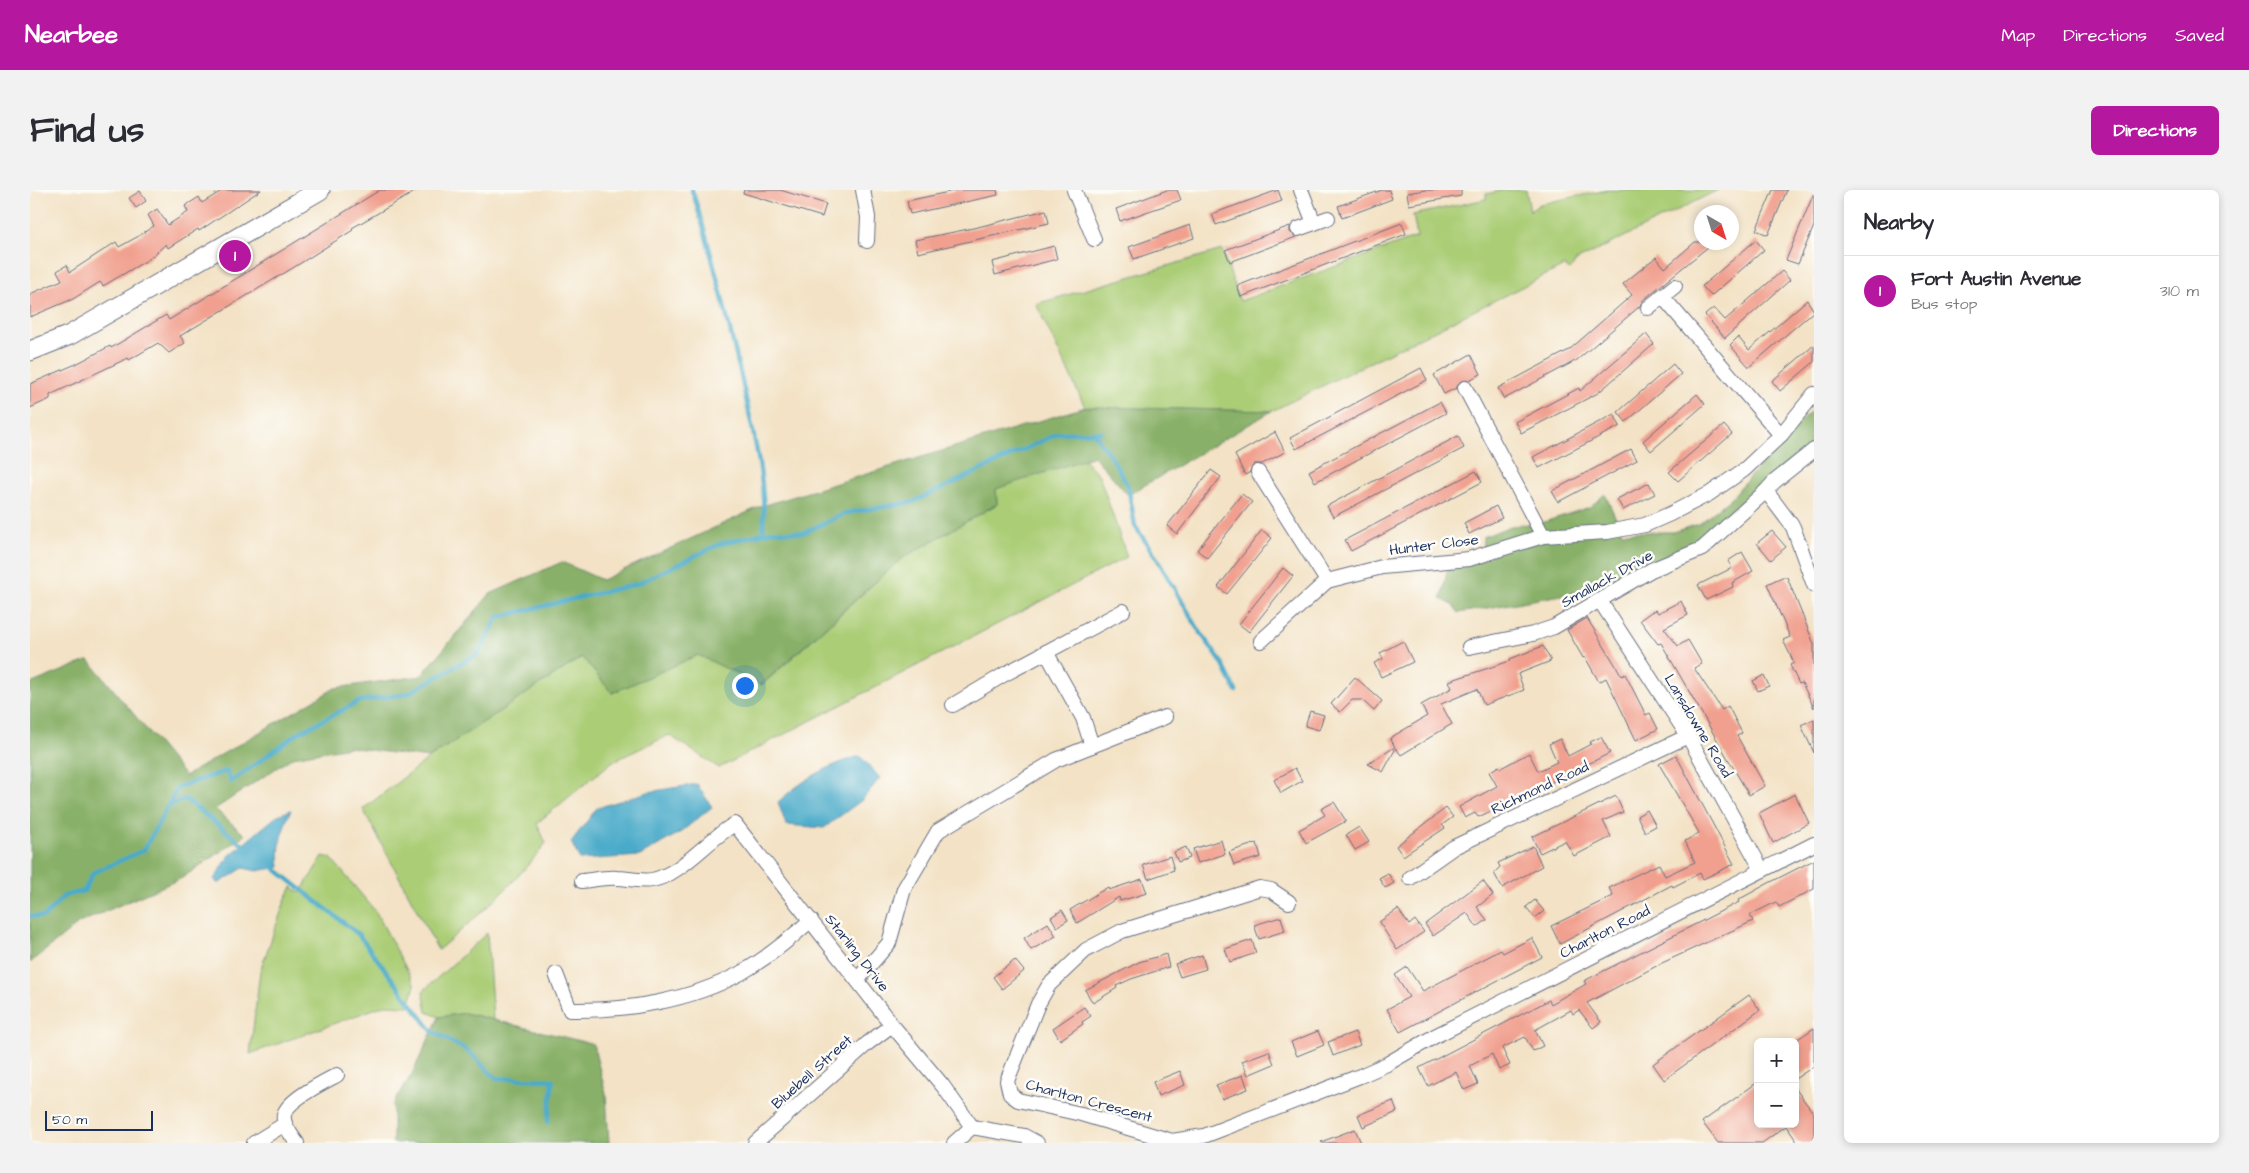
<!DOCTYPE html>
<html lang="en">
<head>
<meta charset="utf-8">
<style>
  body { margin:0; font-family:"Architects Daughter",sans-serif; background:#f2f2f3; color:#2b2b33 }
  .controls { position:absolute; right:15px; bottom:15px; display:grid; overflow:hidden; border-radius:8px; box-shadow:0 2px 8px #0003 }
  .controls button { width:45px; height:45px; display:grid; place-items:center; padding:0; border:0; border-bottom:1px solid #e1e1e2; background:#fff; color:#2b2b33; font:25px sans-serif }
  .compass { position:absolute; left:1664px; top:15px; width:45px; height:45px; border-radius:50%; background:#fff; box-shadow:0 2px 8px #0003; rotate:141deg }
  .scale { position:absolute; left:15px; bottom:12px; width:108px; box-sizing:border-box; padding-left:5px; border:2px solid #1b2f5e; border-top:0; font-size:14px; line-height:18px; white-space:nowrap; color:#1b2f5e; -webkit-text-stroke:4px #fdfcf7; paint-order:stroke }
  .you { position:absolute; left:714px; top:495px; width:18px; height:18px; margin:-12px; border:4px solid #fff; border-radius:50%; background:#1a73e8; box-shadow:0 0 0 8px #1a73e833 }
  .badge { display:grid; place-items:center; width:32px; height:32px; border-radius:50%; background:#b5179e; color:#fff; font-size:16px; font-weight:700 }
  .pin { position:absolute; translate:-50% -50%; border:2px solid #fff; box-shadow:0 1px 5px #0006 }
  .list { margin:0; padding:0; list-style:none }
  h2 { display:flex; justify-content:space-between; align-items:center; height:65px; margin:0; padding:0 20px; font-size:21px }
  h2 small { font-size:16px; font-weight:400; color:#7c7c81 }
  .list li { display:grid; grid-template-columns:32px 1fr auto; gap:15px; align-items:center; box-sizing:border-box; height:70px; padding:0 20px; border-top:1px solid #e1e1e2 }
  .list b { display:block; font-size:19px; white-space:nowrap }
  .list p { margin:0; font-size:16px; white-space:nowrap; color:#7c7c81 }
  .list em { font-size:16px; font-style:normal; color:#7c7c81 }
  .map { position:relative; flex:none; width:1784px; height:953px; overflow:hidden; border-radius:8px }
  header { display:flex; align-items:center; gap:30px; box-sizing:border-box; height:70px; padding:0 25px; background:#b5179e; color:#fff }
  header strong { font-size:24px }
  nav { display:flex; gap:28px; margin-inline-start:auto; font-size:18px }
  .intro { display:flex; align-items:center; justify-content:space-between; box-sizing:border-box; height:120px; padding:0 30px }
  h1 { margin:0; font-size:35px }
  .button { padding:12px 22px; border-radius:8px; background:#b5179e; color:#fff; font-size:18px; font-weight:700 }
  main { display:flex; gap:30px; padding:0 30px }
  aside { flex:1; background:#fff; border-radius:8px; box-shadow:0 2px 8px #0003 }
  .map>svg:first-child { display:block }
</style>
</head>
<body>
<header>
<strong>Nearbee</strong>
<nav><a>Map</a><a>Directions</a><a>Saved</a></nav>
</header>
<div class="intro"><h1>Find us</h1><a class="button">Directions</a></div>
<main>
<div class="map">
<svg width="1784" height="953" viewBox="0 0 1784 953">
  <rect width="100%" height="100%" fill="#fdfcf7"/>
  <filter id="ink" filterUnits="userSpaceOnUse"><feTurbulence type="fractalNoise" baseFrequency=".02" numOctaves="2"/><feDisplacementMap in="SourceGraphic" scale="10" xChannelSelector="R" yChannelSelector="G"/><feConvolveMatrix kernelMatrix="1 2 1 2 8 2 1 2 1" color-interpolation-filters="sRGB"/></filter>
  <filter id="wash" filterUnits="userSpaceOnUse"><feTurbulence type="fractalNoise" baseFrequency=".0096" numOctaves="4" result="noise"/><feDisplacementMap in="SourceGraphic" scale="20" xChannelSelector="R" yChannelSelector="G"/><feGaussianBlur stdDeviation="1.12" result="paint"/><feColorMatrix in="noise" values="0 0 0 0 0 0 0 0 0 0 0 0 0 0 0 0 0 1.4 0 .05"/><feComposite in="paint" operator="in"/></filter>
  <g filter="url(#wash)">
    <rect width="100%" height="100%" fill="#f3e2c5"/>
    <g fill="#abcd76" stroke="#637e6a">
      <polygon points="1474,0 1496,0 1500,21 1510,14 1577,0 1688,0 1546,71 1540,80 1534,76 1242,221 1055,217 1006,114 1192,60 1210,111 1387,47 1383,25 1456,9 1456,4"/>
      <path d="M1044,259L1069,285L1097,367L689,578L639,545L582,572L507,633L516,653C485,694 447,727 408,760L333,619L399,568L552,467L582,503L668,465L732,495L871,369L967,314L966,299Z"/>
      <polygon points="293,666 301,668 346,722 385,795 379,816 355,815 220,864 230,781 256,708 262,697 270,703"/>
      <polygon points="457,743 463,830 435,823 409,827 397,822 393,801"/>
    </g>
    <g fill="#88b067" stroke="#527062">
      <polygon points="1055,217 1242,221 1098,305 1064,266 966,299 967,314 871,369 731,495 668,465 582,503 552,467 399,568 319,557 263,567 185,619 215,645 152,688 49,733 0,773 0,494 59,470 155,586 305,498 391,486 460,404 532,372 572,390 729,317"/>
      <polygon points="1784,219 1784,254 1679,350 1583,396 1429,423 1423,415 1411,409 1418,377 1452,371 1453,347 1481,336 1514,332 1560,317 1575,304 1592,342 1643,342 1669,334 1701,308 1757,244"/>
      <polygon points="435,823 563,854 576,904 579,953 363,953 363,914 382,884 409,827"/>
    </g>
    <g fill="#49aac9" stroke="#326c94">
      <path d="M830,566L850,588L832,610L794,638L756,635L748,612C772,590 798,575 830,566Z"/>
      <polygon points="667,594 682,617 651,642 610,666 550,670 541,652 567,618 618,602"/>
      <path d="M261,620C253,638 247,657 250,677L227,681L213,678L188,694L184,689L199,666L248,625Z"/>
    </g>
    <g fill="none" stroke-linecap="round" stroke-linejoin="round">
      <g stroke="#49aac9" stroke-width="4.5">
        <path d="M662,0C683,66 699,133 714,200C724,247 737,295 733,344"/>
        <polyline points="1063,242 1083,270 1098,296 1105,336 1128,370 1168,439 1192,473 1206,501"/>
        <polyline points="137,617 155,609 217,658"/>
        <polyline points="239,674 328,744 402,841 438,861 466,888 523,890 518,932"/>
        <polyline points="0,726 14,727 34,706 54,701 63,683 114,660 148,597 197,581 201,592 268,543 330,511 377,504 449,463 468,427 607,394 690,354 742,341 773,343 816,323 883,312 1029,243 1071,242"/>
      </g>
    </g>
    <g id="blocks">
      <g fill="#f1a08f">
        <polygon points="193,0 231,0 169,41 168,39 138,58 136,54 119,69 73,96 70,92 43,109 0,127 0,104 32,90 27,81 37,75 40,82 86,52 89,57 107,47 124,36 118,25 127,19 138,35 158,22 155,16 169,7 172,13"/>
        <polygon points="350,0 388,0 322,38 323,40 266,76 150,146 155,153 139,163 128,153 99,170 98,168 20,205 20,209 0,218 0,194 46,174 80,156 81,158 136,125 139,130"/>
        <polygon points="714,0 750,0 796,14 792,27 713,3"/>
        <polygon points="928,0 967,0 968,5 880,24 877,11"/>
        <polygon points="1137,0 1147,0 1151,10 1090,31 1086,19"/>
        <polygon points="1248,0 1252,11 1186,35 1182,24"/>
        <polygon points="1352,0 1359,0 1362,9 1312,28 1308,16"/>
        <polygon points="1395,0 1431,0 1431,6 1379,15 1377,3"/>
        <polygon points="1743,0 1757,0 1738,45 1726,40"/>
        <polygon points="110,1 116,11 106,18 99,8"/>
        <polygon points="1784,3 1784,36 1768,74 1756,70"/>
        <polygon points="1016,20 1019,33 888,63 885,50 948,37"/>
        <polygon points="1372,33 1376,44 1211,107 1207,96"/>
        <polygon points="1160,35 1164,48 1104,69 1099,57"/>
        <polygon points="1260,36 1260,42 1266,47 1200,72 1195,60"/>
        <polygon points="1726,50 1734,60 1681,106 1672,96"/>
        <polygon points="1665,52 1684,52 1612,111 1610,116 1547,170 1474,209 1468,198 1539,160 1602,105 1593,94 1626,67 1635,78"/>
        <polygon points="1024,56 1027,69 965,85 962,72"/>
        <polygon points="1752,81 1760,90 1695,148 1675,125 1684,118 1695,130"/>
        <polygon points="1777,110 1784,121 1719,177 1700,155 1708,147 1719,160"/>
        <polygon points="1616,144 1624,154 1568,203 1491,243 1485,232 1549,198 1550,201"/>
        <polygon points="1784,155 1784,172 1750,201 1742,191"/>
        <polygon points="1441,164 1451,184 1439,190 1431,191 1426,198 1414,204 1404,185"/>
        <polygon points="1643,174 1651,184 1596,232 1588,222"/>
        <polygon points="1391,178 1397,190 1266,259 1260,248"/>
        <polygon points="1667,204 1675,214 1621,261 1613,251"/>
        <polygon points="1410,212 1416,223 1285,292 1279,281"/>
        <polygon points="1584,224 1590,236 1509,278 1503,267"/>
        <polygon points="1694,235 1702,244 1648,291 1639,282"/>
        <polygon points="1245,242 1255,262 1232,274 1224,274 1219,283 1215,285 1205,265"/>
        <polygon points="1428,246 1434,258 1303,327 1297,316"/>
        <polygon points="1601,259 1607,270 1528,312 1522,301"/>
        <polygon points="1181,280 1191,287 1147,344 1137,336"/>
        <polygon points="1446,281 1452,292 1321,361 1315,350"/>
        <polygon points="1619,293 1625,304 1593,320 1587,309"/>
        <polygon points="1212,304 1222,312 1177,368 1167,360"/>
        <polygon points="1466,316 1472,328 1439,344 1434,333"/>
        <polygon points="1232,340 1242,348 1197,404 1188,397"/>
        <polygon points="1742,341 1756,357 1741,370 1727,353"/>
        <polygon points="1712,362 1723,381 1702,393 1703,397 1676,410 1668,395 1702,378 1698,371"/>
        <polygon points="1253,378 1263,386 1219,442 1209,434"/>
        <polygon points="1752,387 1757,387 1784,454 1784,518 1772,493 1769,494 1760,475 1764,473 1753,450 1760,447 1737,394"/>
        <polygon points="1651,411 1658,425 1634,438 1648,456 1658,450 1672,474 1664,478 1692,520 1698,516 1712,543 1707,546 1735,596 1719,605 1631,453 1628,454 1610,430 1621,422 1626,420 1628,423"/>
        <polygon points="1557,428 1592,486 1595,484 1616,525 1620,523 1628,539 1606,550 1576,488 1569,492 1555,467 1553,468 1537,440"/>
        <polygon points="1373,451 1383,472 1351,487 1344,473 1353,469 1350,463"/>
        <polygon points="1513,456 1521,471 1488,484 1494,500 1454,515 1447,499 1411,514 1422,534 1371,565 1366,558 1353,582 1338,574 1365,557 1360,548 1397,526 1391,515 1422,498 1419,491 1480,471 1480,469"/>
        <polygon points="1734,485 1739,496 1728,501 1723,491"/>
        <polygon points="1325,487 1352,511 1344,521 1332,510 1322,510 1310,522 1301,514"/>
        <polygon points="1280,521 1294,525 1289,540 1275,536"/>
        <polygon points="1784,529 1784,563 1771,535"/>
        <polygon points="1571,547 1580,563 1482,612 1448,627 1445,623 1435,628 1429,617 1467,596 1459,582 1469,576 1471,578 1499,563 1508,581 1527,572 1519,554 1530,549 1538,566 1561,554 1560,552"/>
        <polygon points="1646,565 1704,674 1673,689 1670,683 1643,697 1642,695 1530,754 1521,736 1583,706 1579,698 1629,674 1635,686 1665,672 1655,651 1669,643 1629,574"/>
        <polygon points="1265,578 1272,591 1251,603 1244,590"/>
        <polygon points="1765,604 1779,633 1743,653 1729,623"/>
        <polygon points="1586,606 1593,622 1573,631 1581,647 1544,666 1535,651 1510,663 1502,647"/>
        <polygon points="1304,612 1316,631 1276,653 1269,640 1295,625 1291,619"/>
        <polygon points="1416,618 1423,627 1412,635 1415,638 1373,666 1366,656"/>
        <polygon points="1617,620 1626,636 1615,642 1607,626"/>
        <polygon points="1329,637 1339,652 1325,660 1316,645"/>
        <polygon points="1191,650 1195,664 1168,673 1163,659"/>
        <polygon points="1227,653 1231,667 1204,675 1199,662"/>
        <polygon points="1503,656 1512,676 1472,698 1464,683 1470,677 1468,673"/>
        <polygon points="1156,657 1160,668 1148,672 1144,662"/>
        <polygon points="1140,666 1144,680 1118,689 1113,675"/>
        <polygon points="1784,670 1784,699 1749,717 1746,712 1720,725 1723,731 1632,773 1557,813 1571,832 1563,838 1549,820 1543,824 1541,820 1505,840 1513,856 1503,861 1495,847 1472,858 1480,875 1469,880 1462,864 1440,876 1448,894 1434,900 1426,882 1398,896 1389,878 1519,810 1521,814 1556,794 1554,791 1709,712 1708,710 1737,694"/>
        <polygon points="1358,683 1364,693 1355,698 1349,688"/>
        <polygon points="1112,689 1117,703 1090,711 1089,707 1047,733 1040,720 1078,697 1079,700"/>
        <polygon points="1453,691 1463,705 1447,717 1457,730 1447,737 1437,723 1403,746 1395,734"/>
        <polygon points="1505,710 1514,721 1505,728 1496,717"/>
        <polygon points="1368,719 1379,735 1385,730 1394,742 1367,760 1349,732"/>
        <polygon points="1032,720 1038,730 1027,737 1021,727"/>
        <polygon points="1251,727 1255,741 1229,749 1224,735"/>
        <polygon points="1018,733 1026,746 1001,760 994,748"/>
        <polygon points="1502,748 1512,767 1370,842 1357,819 1379,807 1365,785 1377,777 1393,801 1471,760 1473,763"/>
        <polygon points="1222,750 1226,763 1200,772 1195,759"/>
        <polygon points="1136,764 1139,777 1101,789 1086,796 1087,798 1063,813 1055,800 1109,772"/>
        <polygon points="1172,765 1176,779 1150,787 1145,774"/>
        <polygon points="985,770 994,781 972,799 963,787"/>
        <polygon points="1719,805 1730,820 1634,890 1623,874"/>
        <polygon points="1054,817 1061,826 1052,832 1053,834 1030,850 1023,838"/>
        <polygon points="1784,838 1784,876 1765,889 1765,851"/>
        <polygon points="1288,841 1294,855 1267,866 1261,852"/>
        <polygon points="1325,842 1330,855 1303,866 1298,852"/>
        <polygon points="1239,861 1244,874 1218,885 1212,871"/>
        <polygon points="1150,881 1155,895 1128,906 1123,892"/>
        <polygon points="1213,885 1218,899 1192,909 1186,895"/>
        <polygon points="1728,892 1728,934 1765,934 1765,898 1784,924 1784,953 1768,953 1756,936 1732,953 1688,953 1672,932"/>
        <polygon points="1363,911 1367,922 1333,937 1328,925"/>
        <polygon points="1325,939 1331,953 1292,953 1291,952"/>
      </g>
    </g>
  </g>
  <g filter="url(#ink)">
    <use href="#blocks" fill-opacity="0" stroke="#676e82" stroke-width="1"/>
    <g fill="none" stroke-linecap="round" stroke-linejoin="round">
      <g stroke="#676e82" stroke-width="16">
        <g id="minor">
          <polyline points="833,0 838,27 837,51"/>
          <polyline points="1044,0 1064,49"/>
          <polyline points="1271,0 1284,33"/>
          <polyline points="1268,39 1298,28"/>
          <polyline points="1632,106 1751,245"/>
          <polyline points="1618,118 1645,96"/>
          <polyline points="1435,198 1513,346"/>
          <polyline points="1228,282 1297,391"/>
          <polyline points="1736,301 1763,337 1784,395"/>
          <polyline points="1570,411 1658,546 1732,680"/>
          <polyline points="1231,451 1297,391 1352,377 1439,369 1513,346 1577,342 1615,335 1640,324 1679,304 1714,280 1751,245 1784,204"/>
          <polyline points="1439,457 1503,444 1524,437 1621,380 1672,359 1736,301 1744,292 1784,260"/>
          <polyline points="1016,462 1053,528 1062,556"/>
          <polyline points="923,515 975,484 1093,421"/>
          <polyline points="1380,688 1424,657 1658,546"/>
          <path d="M552,691C563,690 575,687 587,688C598,688 611,692 622,690C651,685 679,648 705,634L862,835L913,896L942,937"/>
          <polyline points="1259,712 1241,700 1230,698 1092,741 1056,760 1019,795 1008,814 977,891 980,904 988,910 1051,924 1142,951 1174,946 1330,886 1357,874 1405,846 1784,654"/>
          <path d="M526,784L540,820C596,821 660,811 711,783C737,768 759,750 781,730"/>
          <polyline points="827,790 859,753 874,699 908,641 1026,570 1135,527"/>
          <polyline points="942,937 994,946 1007,953"/>
          <polyline points="224,953 255,934"/>
          <path d="M267,953C262,946 252,934 254,925C257,910 294,892 307,885"/>
          <polyline points="725,953 838,853 862,835"/>
          <polyline points="924,953 942,937"/>
        </g>
      </g>
      <g stroke="#676e82" stroke-width="21">
        <polyline id="secondary" points="0,161 40,145 290,0"/>
      </g>
      <use href="#minor" stroke="#fff" stroke-width="14"/>
      <use href="#secondary" stroke="#fff" stroke-width="19"/>
    </g>
  </g>
  <g text-anchor="middle" dominant-baseline="central" stroke-width="5" stroke-linejoin="round" paint-order="stroke">
    <g font-size="15" fill="#1b2f5e" stroke="#fdfcf7">
      <text transform="translate(1404 355) rotate(-7)">Hunter Close</text>
      <text transform="translate(1577 389) rotate(-29)">Smallack Drive</text>
      <text transform="translate(1668 536) rotate(59)">Lansdowne Road</text>
      <text transform="translate(1510 598) rotate(-25)">Richmond Road</text>
      <text transform="translate(1575 742) rotate(-27)">Charlton Road</text>
      <text transform="translate(827 763) rotate(52)">Starling Drive</text>
      <text transform="translate(782 882) rotate(-42)">Bluebell Street</text>
      <text transform="translate(1059 911) rotate(15)">Charlton Crescent</text>
    </g>
  </g>
</svg>
<div class="controls">
<button>+</button>
<button>−</button>
</div>
<svg class="compass" viewBox="-18 -18 36 36"><path d="M0-13l5 13h-10z" fill="#e53935"/><path d="M0 13l5-13h-10z" fill="#7c7c81"/></svg>
<div class="scale">50 m</div>
<div class="you"></div>
<div class="pin badge" style="left:205px;top:66px">1</div>
</div>
<aside>
<h2>Nearby<small></small></h2>
<ul class="list">
<li><span class="badge">1</span><div><b>Fort Austin Avenue</b><p>Bus stop</p></div><em>310 m</em></li>
</ul>
</aside>
</main>
</body>
</html>
